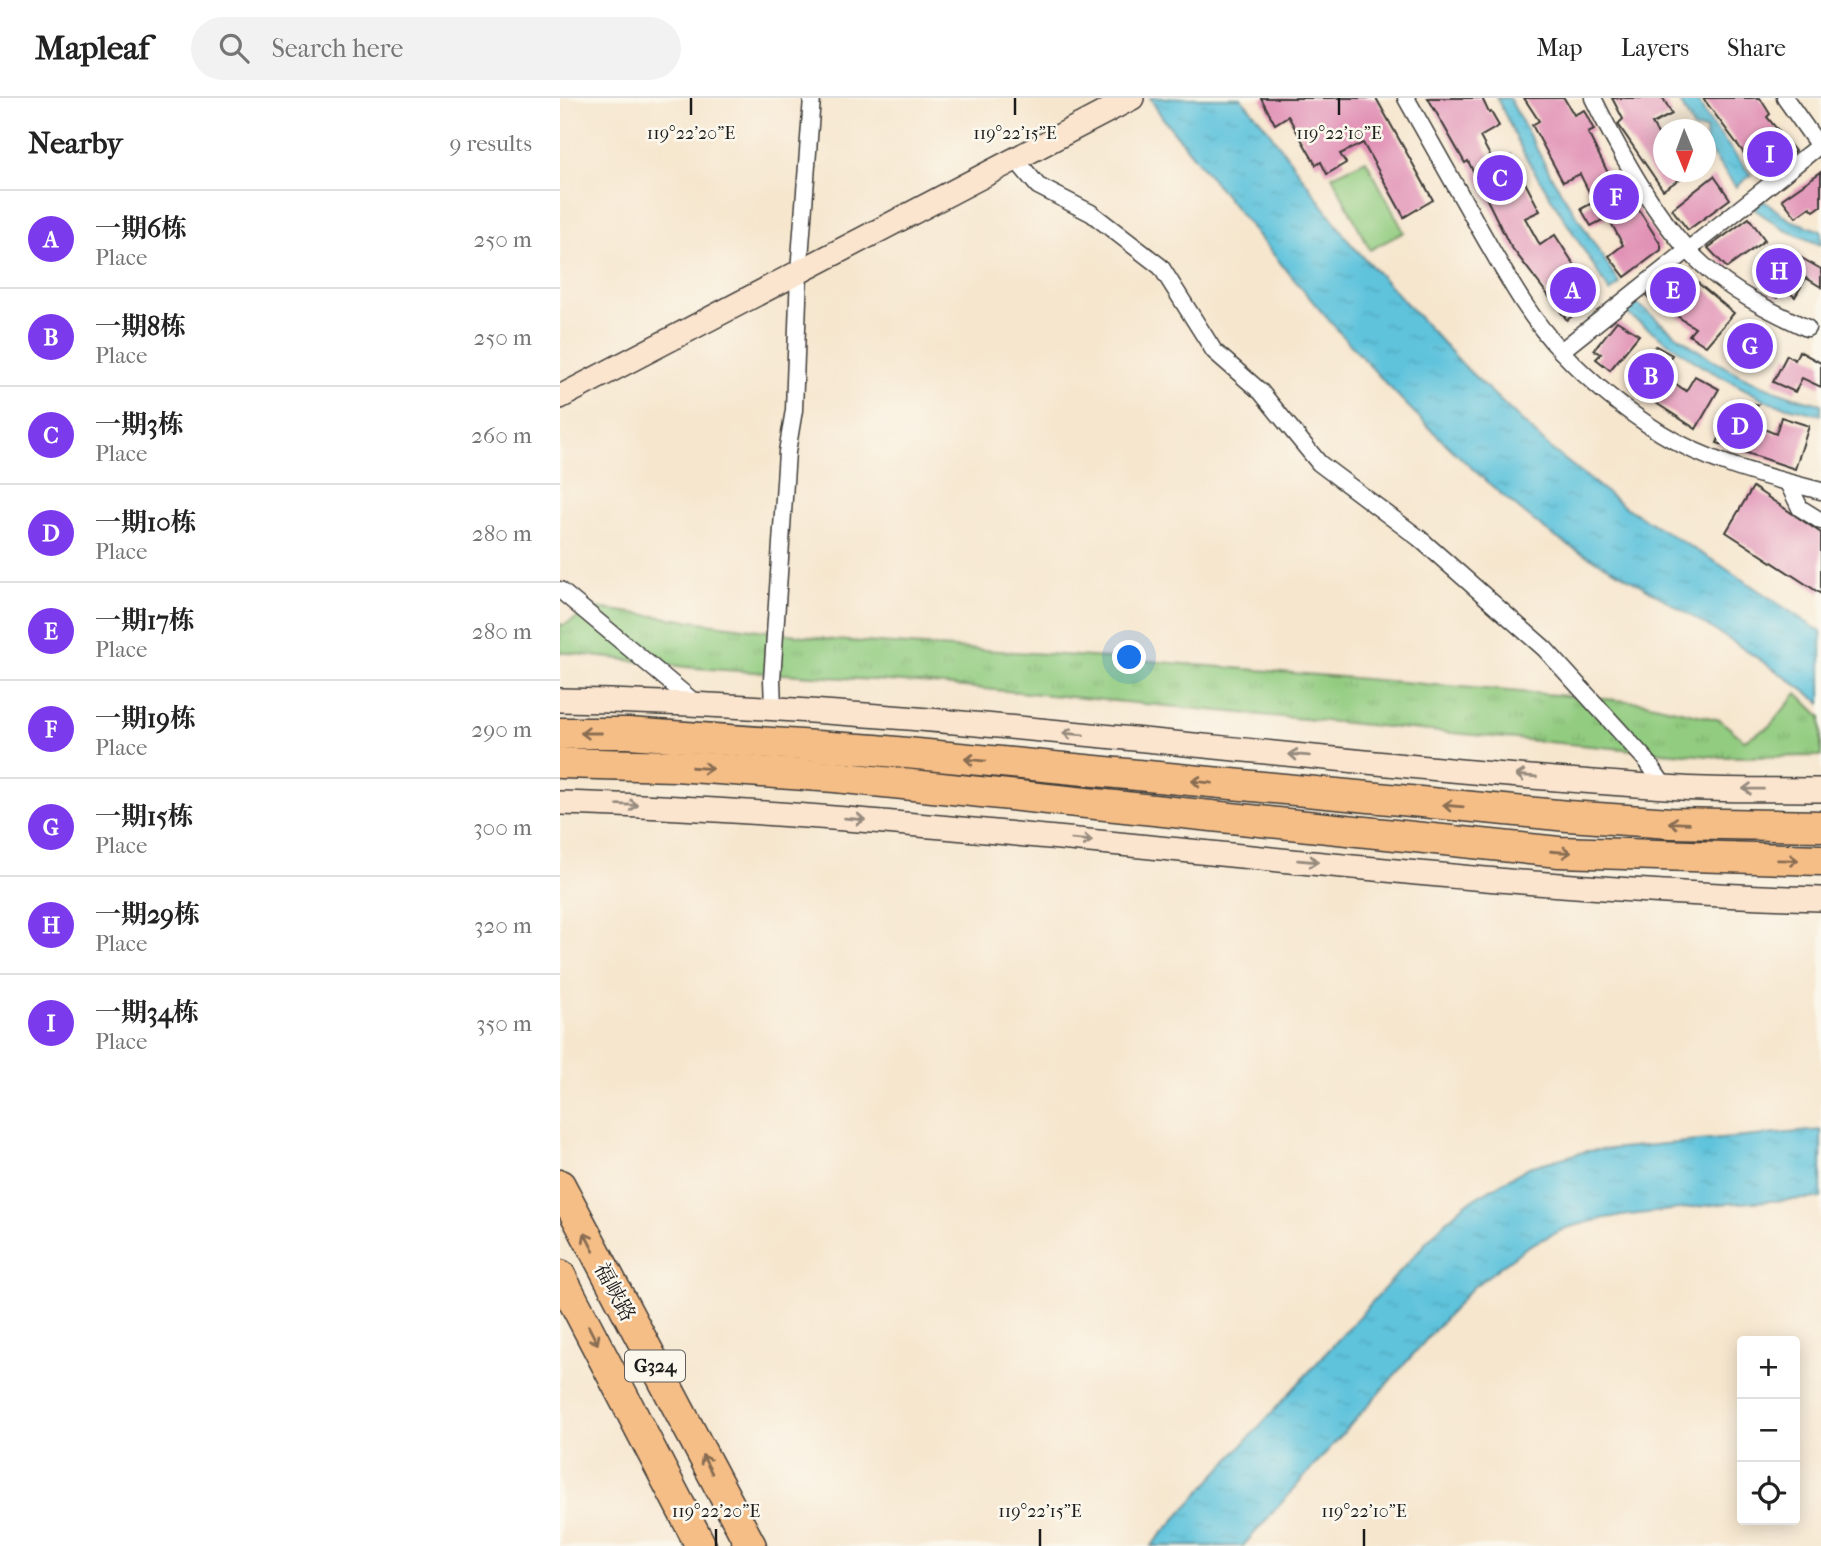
<!DOCTYPE html>
<html lang="en">
<head>
<meta charset="utf-8">
<style>
  body { margin:0; font-family:"IM FELL French Canon","Noto Serif SC",serif; background:#f2f2f2; color:#222 }
  .controls { position:absolute; right:21px; bottom:21px; display:grid; overflow:hidden; border-radius:7px; box-shadow:0 4px 18px #0003 }
  .controls button { width:63px; height:63px; display:grid; place-items:center; padding:0; border:0; border-bottom:2px solid #e0e0e0; background:#fff; color:#222; font:35px sans-serif }
  .compass { position:absolute; left:1093px; top:21px; width:63px; height:63px; border-radius:50%; background:#fff; box-shadow:0 4px 18px #0003; rotate:179deg }
  .you { position:absolute; left:570px; top:560px; width:24px; height:24px; margin:-18px; border:5px solid #fff; border-radius:50%; background:#1a73e8; box-shadow:0 0 0 10px #1a73e833 }
  .badge { display:grid; place-items:center; width:46px; height:46px; border-radius:50%; background:#7c3aed; color:#fff; font-size:23px; font-weight:700 }
  .pin { position:absolute; translate:-50% -50%; border:4px solid #fff; box-shadow:0 2px 7px #0006 }
  .list { margin:0; padding:0; list-style:none }
  h2 { display:flex; justify-content:space-between; align-items:center; height:91px; margin:0; padding:0 28px; font-size:30px }
  h2 small { font-size:23px; font-weight:400; color:#767676 }
  .list li { display:grid; grid-template-columns:46px 1fr auto; gap:21px; align-items:center; box-sizing:border-box; height:98px; padding:0 28px; border-top:2px solid #e0e0e0 }
  .list b { display:block; font-size:26px; white-space:nowrap }
  .list p { margin:0; font-size:23px; white-space:nowrap; color:#767676 }
  .list em { font-size:23px; font-style:normal; color:#767676 }
  .icon { flex:none; width:38px; height:38px; fill:none; stroke:currentColor; stroke-width:2; stroke-linecap:round; stroke-linejoin:round }
  .map { position:relative; flex:none; width:1261px; height:1448px; overflow:hidden }
  header { display:flex; align-items:center; gap:42px; box-sizing:border-box; height:98px; padding:0 35px; background:#fff; border-bottom:2px solid #e0e0e0 }
  header strong { font-size:33px }
  nav { display:flex; gap:38px; margin-inline-start:auto; font-size:24px }
  .search { width:490px; height:63px; background:#f2f2f2; display:flex; align-items:center; gap:18px; box-sizing:border-box; padding:0 24px; border-radius:38px; color:#767676; font-size:26px }
  main { display:flex }
  aside { flex:1; background:#fff }
  .map>svg:first-child { display:block }
</style>
</head>
<body>
<header>
<strong>Mapleaf</strong>
<div class="search"><svg class="icon" aria-label="search" viewBox="0 0 24 24"><circle cx="10" cy="10" r="6"/><path d="M15 15l6 6"/></svg>Search here</div>
<nav><a>Map</a><a>Layers</a><a>Share</a></nav>
</header>
<main>
<aside>
<h2>Nearby<small>9 results</small></h2>
<ul class="list">
<li><span class="badge">A</span><div><b>一期6栋</b><p>Place</p></div><em>250 m</em></li>
<li><span class="badge">B</span><div><b>一期8栋</b><p>Place</p></div><em>250 m</em></li>
<li><span class="badge">C</span><div><b>一期3栋</b><p>Place</p></div><em>260 m</em></li>
<li><span class="badge">D</span><div><b>一期10栋</b><p>Place</p></div><em>280 m</em></li>
<li><span class="badge">E</span><div><b>一期17栋</b><p>Place</p></div><em>280 m</em></li>
<li><span class="badge">F</span><div><b>一期19栋</b><p>Place</p></div><em>290 m</em></li>
<li><span class="badge">G</span><div><b>一期15栋</b><p>Place</p></div><em>300 m</em></li>
<li><span class="badge">H</span><div><b>一期29栋</b><p>Place</p></div><em>320 m</em></li>
<li><span class="badge">I</span><div><b>一期34栋</b><p>Place</p></div><em>350 m</em></li>
</ul>
</aside>
<div class="map">
<svg width="1261" height="1448" viewBox="0 0 1261 1448">
  <defs>
    <pattern id="grass-tufts" width="24" height="20" patternUnits="userSpaceOnUse" patternTransform="scale(1.75)"><rect width="24" height="20" fill="#92cc80"/><path d="M3 7l-1-3M5 7V3M7 7l1-3M15 17l-1-3M17 17v-4M19 17l1-3" fill="none" stroke="#7daf6e"/></pattern>
    <pattern id="water-ripples" width="26" height="14" patternUnits="userSpaceOnUse" patternTransform="scale(1.75)"><rect width="26" height="14" fill="#5ec3dc"/><path d="M2 4q2-2 4 0t4 0M15 11q2-2 4 0t4 0" fill="none" stroke="#51a7bc"/></pattern>
  </defs>
  <rect width="100%" height="100%" fill="#fbf7ec"/>
  <filter id="ink" filterUnits="userSpaceOnUse"><feTurbulence type="fractalNoise" baseFrequency=".0143" numOctaves="2"/><feDisplacementMap in="SourceGraphic" scale="14" xChannelSelector="R" yChannelSelector="G"/><feConvolveMatrix kernelMatrix="1 2 1 2 8 2 1 2 1" color-interpolation-filters="sRGB"/></filter>
  <filter id="wash" filterUnits="userSpaceOnUse"><feTurbulence type="fractalNoise" baseFrequency=".00686" numOctaves="4" result="noise"/><feDisplacementMap in="SourceGraphic" scale="28" xChannelSelector="R" yChannelSelector="G"/><feGaussianBlur stdDeviation="1.57" result="paint"/><feColorMatrix in="noise" values="0 0 0 0 0 0 0 0 0 0 0 0 0 0 0 0 0 1.4 0 .05"/><feComposite in="paint" operator="in"/></filter>
  <g filter="url(#wash)">
    <rect width="100%" height="100%" fill="#f6e6ce"/>
    <polygon fill="url(#grass-tufts)" stroke="#57744e" stroke-width="2" points="36,510 273,542 577,562 1081,604 1160,622 1184,642 1209,629 1237,595 1261,619 1261,658 1162,659 1052,650 372,586 135,570 0,554 0,526 4,527"/>
    <polygon fill="#92cc80" stroke="#57744e" stroke-width="2" points="806,62 844,134 810,152 772,78"/>
    <g fill="url(#water-ripples)" stroke="#3d707c" stroke-width="2">
      <path d="M590,0H681L706,29L791,146L908,272L991,351L1065,409L1159,466L1261,534V605C1200,559 1136,520 1070,481C1042,464 1009,451 983,430C835,316 719,163 602,19Z"/>
      <polygon points="937,0 949,0 993,81 1060,186 1050,194 965,58"/>
      <polygon points="1118,0 1137,0 1146,19 1191,77 1176,89 1146,48 1146,32 1134,31"/>
      <polygon points="1204,103 1230,122 1261,133 1261,147 1225,132 1194,111"/>
      <path d="M1078,206C1133,253 1188,290 1261,306V317L1211,305L1143,269L1066,215Z"/>
      <polygon points="1261,1032 1261,1100 1161,1106 1045,1120 1006,1130 968,1148 912,1190 683,1448 591,1448 881,1128 905,1106 969,1069 1027,1053"/>
    </g>
    <g id="blocks">
      <g fill="#e191b5">
        <polygon points="701,0 816,0 873,102 844,119 803,45 780,56 786,65 767,76 761,64 756,67 728,18 715,26"/>
        <polygon points="868,0 922,0 929,15 931,14 939,28 920,39 935,67 951,58 980,113 965,120 980,147 995,137 1019,174 1023,170 1037,187 1023,197 1029,205 1007,222 949,146 908,63 905,65"/>
        <polygon points="964,0 1004,0 1014,17 1024,12 1034,32 1028,35 1056,91 1063,87 1101,147 1101,152 1065,179 1049,158 1063,147 1048,119 1031,128 1021,111 1034,104 1020,76 1003,84 972,27 979,23"/>
        <polygon points="1052,0 1103,0 1112,16 1092,26 1103,44 1103,74 1131,74 1103,92 1058,26 1063,21"/>
        <polygon points="1143,0 1200,0 1210,16 1207,19 1235,53 1201,78"/>
        <polygon points="1261,74 1261,108 1254,113 1250,109 1236,119 1222,101"/>
        <polygon points="1154,78 1170,101 1128,132 1112,111"/>
        <polygon points="1189,120 1205,142 1167,170 1148,150"/>
        <polygon points="1220,148 1261,171 1261,189 1246,180 1235,199 1224,191 1217,200 1205,193 1212,182 1201,174"/>
        <polygon points="1121,171 1174,215 1146,248 1129,237 1135,230 1117,218 1125,205 1113,196 1101,211 1087,198"/>
        <polygon points="1057,223 1079,237 1050,272 1036,261 1041,256 1034,252"/>
        <polygon points="1188,224 1212,236 1204,250 1180,238"/>
        <polygon points="1096,248 1112,257 1099,274 1126,293 1135,278 1159,291 1136,331 1070,288"/>
        <polygon points="1239,253 1261,265 1261,289 1242,280 1235,294 1213,284 1227,257 1235,262"/>
        <polygon points="1177,301 1198,307 1189,325 1216,336 1221,319 1249,328 1235,371 1157,345"/>
        <polygon points="1193,389 1261,435 1261,496 1166,434"/>
      </g>
    </g>
  </g>
  <g filter="url(#ink)">
    <use href="#blocks" fill-opacity="0" stroke="#3d3a37" stroke-width="2"/>
    <g fill="none" stroke-linecap="round" stroke-linejoin="round">
      <g stroke="#3d3a37" stroke-width="19">
        <g id="street">
          <path d="M846,0C871,45 897,90 922,135C945,175 969,220 1002,254C1031,285 1066,313 1101,335C1149,365 1207,379 1261,393"/>
          <path d="M1033,0C1058,51 1100,128 1142,166C1172,194 1210,213 1247,230"/>
          <polyline points="1225,0 1259,48"/>
          <polyline points="456,62 478,88 531,115 601,169 654,253 701,294 759,365 859,440 985,551 1086,662 1105,689"/>
          <polyline points="1001,253 1261,46"/>
          <polyline points="1228,385 1240,410 1261,423"/>
          <polyline points="0,492 134,604"/>
          <polyline points="213,609 212,582 227,354 234,312 239,174 252,0"/>
        </g>
      </g>
      <g stroke="#3d3a37" stroke-width="26">
        <g id="secondary">
          <polyline points="0,299 572,0"/>
          <path d="M0,602C375,608 747,667 1121,690C1168,693 1215,691 1261,692"/>
          <path d="M0,705C422,717 839,789 1261,801"/>
        </g>
      </g>
      <g stroke="#3d3a37" stroke-width="33">
        <g id="highway">
          <polyline points="0,635 68,635 315,652 1008,718 1111,725 1261,728"/>
          <polyline points="0,665 115,668 275,679 999,754 1261,762"/>
          <polyline points="0,1087 191,1448"/>
          <polyline points="0,1177 141,1448"/>
        </g>
      </g>
      <use href="#street" stroke="#fff" stroke-width="16"/>
      <use href="#secondary" stroke="#fbe5cf" stroke-width="23"/>
      <use href="#highway" stroke="#f6be87" stroke-width="30"/>
    </g>
    <defs><path id="oneway-shaft" d="M-6 0H5M1.5-3L5.5 0L1.5 3" fill="none" stroke-width="1.6" stroke-linecap="round" stroke-linejoin="round" transform="scale(1.75)"/></defs>
    <g stroke="#896d52">
      <use href="#oneway-shaft" transform="translate(31 635) rotate(-180)"/>
      <use href="#oneway-shaft" transform="translate(415 662) rotate(-174)"/>
      <use href="#oneway-shaft" transform="translate(142 670) rotate(4)"/>
      <use href="#oneway-shaft" transform="translate(642 684) rotate(-174)"/>
      <use href="#oneway-shaft" transform="translate(893 708) rotate(-175)"/>
      <use href="#oneway-shaft" transform="translate(1119 725) rotate(-178)"/>
      <use href="#oneway-shaft" transform="translate(1001 754) rotate(4)"/>
      <use href="#oneway-shaft" transform="translate(1228 762) rotate(1)"/>
      <use href="#oneway-shaft" transform="translate(29 1144) rotate(-117)"/>
      <use href="#oneway-shaft" transform="translate(33 1237) rotate(63)"/>
      <use href="#oneway-shaft" transform="translate(147 1366) rotate(-118)"/>
    </g>
    <g stroke="#978b7e">
      <use href="#oneway-shaft" transform="translate(513 636) rotate(-175)"/>
      <use href="#oneway-shaft" transform="translate(739 657) rotate(-175)"/>
      <use href="#oneway-shaft" transform="translate(966 678) rotate(-175)"/>
      <use href="#oneway-shaft" transform="translate(1193 691) rotate(-179)"/>
      <use href="#oneway-shaft" transform="translate(68 707) rotate(2)"/>
      <use href="#oneway-shaft" transform="translate(295 721) rotate(5)"/>
      <use href="#oneway-shaft" transform="translate(522 742) rotate(5)"/>
      <use href="#oneway-shaft" transform="translate(748 763) rotate(5)"/>
    </g>
  </g>
  <path fill="none" stroke="#1c1c1c" stroke-width="2.5" d="M131,0V17M455,0V17M779,0V17M156,1431V1448M480,1431V1448M804,1431V1448"/>
  <g text-anchor="middle" dominant-baseline="central" stroke-width="5" stroke-linejoin="round" paint-order="stroke">
    <rect fill="#fbf7ec" stroke="#5f5e5a" stroke-width="2" x="65" y="1252.5" width="60" height="31" rx="5"/>
    <g font-size="19" font-weight="bold" fill="#1c1c1c">
      <text x="95" y="1268">G324</text>
    </g>
    <g font-size="21" fill="#1c1c1c" stroke="#fbf7ec">
      <text transform="translate(55 1194) rotate(62)">福峡路</text>
    </g>
  </g>
  <g font-size="18" text-anchor="middle" fill="#1c1c1c" stroke="#fbf7ec" stroke-width="5" stroke-linejoin="round" paint-order="stroke">
    <text x="131" y="41">119°22'20"E</text>
    <text x="455" y="41">119°22'15"E</text>
    <text x="779" y="41">119°22'10"E</text>
    <text x="156" y="1419">119°22'20"E</text>
    <text x="480" y="1419">119°22'15"E</text>
    <text x="804" y="1419">119°22'10"E</text>
  </g>
</svg>
<div class="controls">
<button>+</button>
<button>−</button>
<button><svg class="icon" aria-label="locate" viewBox="0 0 24 24"><circle cx="12" cy="12" r="6"/><path d="M12 2v4M12 18v4M2 12h4M18 12h4"/></svg></button>
</div>
<svg class="compass" viewBox="-18 -18 36 36"><path d="M0-13l5 13h-10z" fill="#e53935"/><path d="M0 13l5-13h-10z" fill="#767676"/></svg>
<div class="you"></div>
<div class="pin badge" style="left:1013px;top:192px">A</div>
<div class="pin badge" style="left:1091px;top:278px">B</div>
<div class="pin badge" style="left:940px;top:80px">C</div>
<div class="pin badge" style="left:1180px;top:328px">D</div>
<div class="pin badge" style="left:1113px;top:192px">E</div>
<div class="pin badge" style="left:1056px;top:99px">F</div>
<div class="pin badge" style="left:1190px;top:248px">G</div>
<div class="pin badge" style="left:1219px;top:173px">H</div>
<div class="pin badge" style="left:1210px;top:56px">I</div>
</div>
</main>
</body>
</html>
